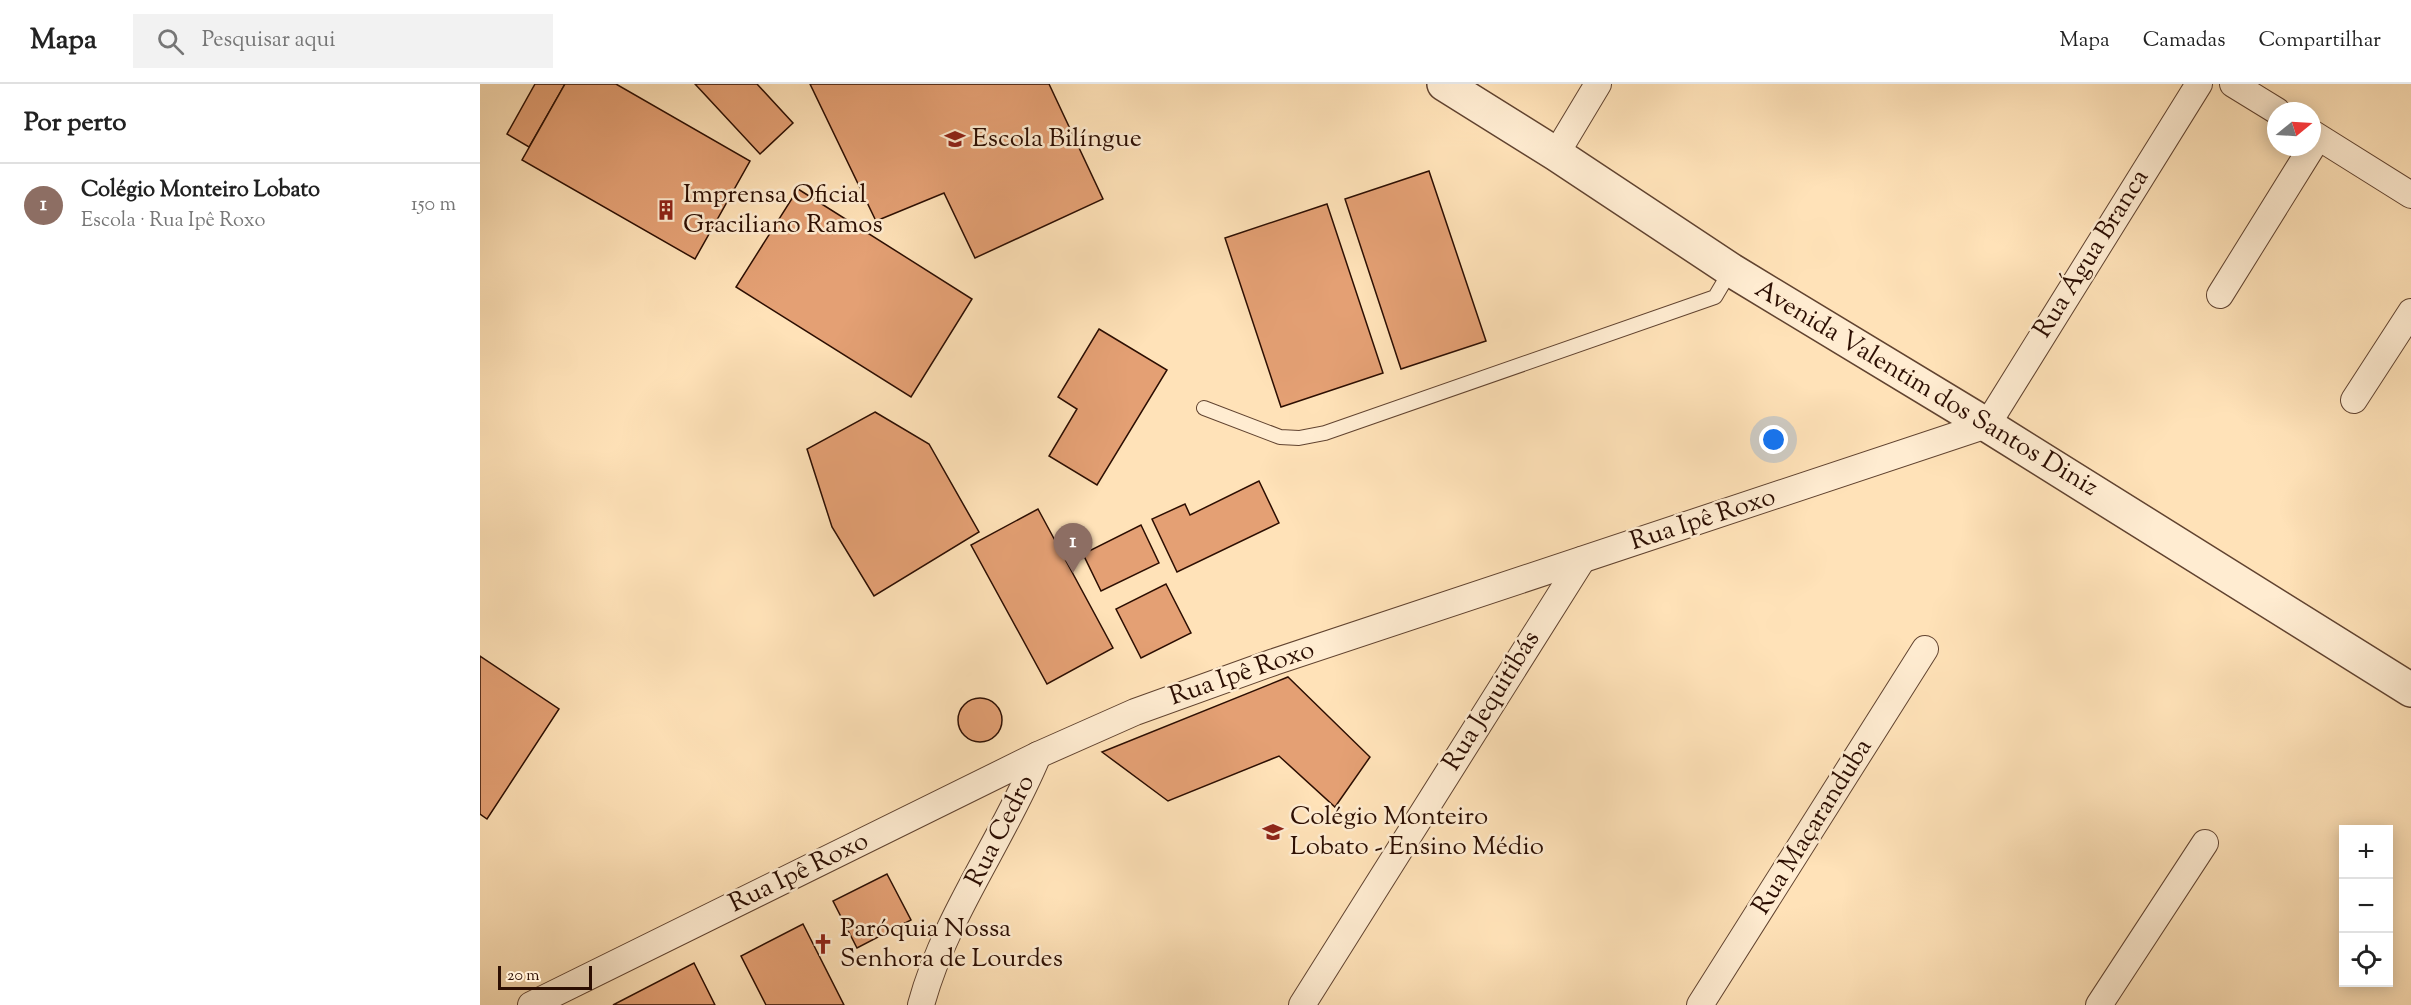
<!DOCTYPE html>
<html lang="pt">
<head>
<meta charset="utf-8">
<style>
  body { margin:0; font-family:"Sorts Mill Goudy",serif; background:#f2f2f2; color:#222 }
  .controls { position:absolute; right:18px; bottom:18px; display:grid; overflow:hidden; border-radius:0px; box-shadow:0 3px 15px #0003 }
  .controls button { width:54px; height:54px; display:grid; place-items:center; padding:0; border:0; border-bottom:2px solid #e0e0e0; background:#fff; color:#222; font:30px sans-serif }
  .compass { position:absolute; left:1787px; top:18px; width:54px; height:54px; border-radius:50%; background:#fff; box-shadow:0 3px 15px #0003; rotate:72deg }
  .scale { position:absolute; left:18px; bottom:15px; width:94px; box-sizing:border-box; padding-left:6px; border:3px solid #2c0e02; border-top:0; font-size:16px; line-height:21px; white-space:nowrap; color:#2c0e02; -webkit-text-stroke:4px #ffecd1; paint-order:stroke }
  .you { position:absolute; left:1294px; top:356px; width:21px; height:21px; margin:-15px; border:4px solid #fff; border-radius:50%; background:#1a73e8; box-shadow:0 0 0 9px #1a73e833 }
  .badge { display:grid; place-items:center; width:39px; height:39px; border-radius:50%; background:#8f2418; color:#fff; font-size:20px; font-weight:700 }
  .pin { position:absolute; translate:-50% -50px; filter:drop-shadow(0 2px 3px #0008) }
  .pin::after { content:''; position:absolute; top:32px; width:21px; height:18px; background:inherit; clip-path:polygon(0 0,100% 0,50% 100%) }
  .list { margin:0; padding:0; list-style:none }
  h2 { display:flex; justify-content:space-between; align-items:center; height:78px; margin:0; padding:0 24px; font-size:26px }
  h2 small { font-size:20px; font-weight:400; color:#767676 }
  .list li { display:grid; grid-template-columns:39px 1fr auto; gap:18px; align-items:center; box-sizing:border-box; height:84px; padding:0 24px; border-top:2px solid #e0e0e0 }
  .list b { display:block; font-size:22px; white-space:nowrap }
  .list p { margin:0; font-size:20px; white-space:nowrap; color:#767676 }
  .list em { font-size:20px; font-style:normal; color:#767676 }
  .icon { flex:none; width:33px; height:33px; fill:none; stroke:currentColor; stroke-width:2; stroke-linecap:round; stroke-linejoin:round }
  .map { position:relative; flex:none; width:1931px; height:921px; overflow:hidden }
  header { display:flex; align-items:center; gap:36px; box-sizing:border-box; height:84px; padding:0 30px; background:#fff; border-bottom:2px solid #e0e0e0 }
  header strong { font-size:28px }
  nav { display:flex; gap:33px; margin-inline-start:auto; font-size:21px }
  .search { width:420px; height:54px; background:#f2f2f2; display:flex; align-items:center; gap:15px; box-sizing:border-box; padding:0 21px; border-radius:0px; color:#767676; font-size:22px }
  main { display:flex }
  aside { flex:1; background:#fff }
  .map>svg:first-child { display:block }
</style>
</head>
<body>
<header>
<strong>Mapa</strong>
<div class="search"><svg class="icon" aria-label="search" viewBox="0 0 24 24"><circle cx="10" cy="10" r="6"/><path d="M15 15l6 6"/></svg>Pesquisar aqui</div>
<nav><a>Mapa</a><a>Camadas</a><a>Compartilhar</a></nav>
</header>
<main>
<aside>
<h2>Por perto<small></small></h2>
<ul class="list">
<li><span class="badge" style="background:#8d6e63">1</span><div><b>Colégio Monteiro Lobato</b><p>Escola · Rua Ipê Roxo</p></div><em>150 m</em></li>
</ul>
</aside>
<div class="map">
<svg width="1931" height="921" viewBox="0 0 1931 921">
  <rect width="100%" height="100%" fill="#ffe2b8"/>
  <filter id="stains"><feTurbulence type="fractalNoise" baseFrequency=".00333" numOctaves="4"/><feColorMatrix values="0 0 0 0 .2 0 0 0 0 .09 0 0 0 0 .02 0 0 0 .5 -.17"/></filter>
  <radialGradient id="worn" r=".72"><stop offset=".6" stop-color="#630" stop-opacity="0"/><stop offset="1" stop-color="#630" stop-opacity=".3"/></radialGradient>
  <g fill="#e4a074" stroke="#2c0e02" stroke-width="1.5">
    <polygon points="55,0 85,0 49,63 27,50"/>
    <polygon points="85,0 136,0 270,77 215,175 42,76"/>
    <polygon points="215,0 277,0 313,39 280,70"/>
    <polygon points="330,0 569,0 623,115 495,174 464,109 396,137"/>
    <polygon points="949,87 1006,257 921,285 865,115"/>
    <polygon points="318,105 492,215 431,313 256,203"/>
    <polygon points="847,120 903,289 801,323 745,154"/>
    <polygon points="619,245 687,286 617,401 569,372 597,325 578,313"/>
    <polygon points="395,328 449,360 499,448 394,512 352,443 327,365"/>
    <polygon points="779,397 799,439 697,488 672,435 705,420 710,431"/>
    <polygon points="558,425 633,564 567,600 491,461"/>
    <polygon points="661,441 679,479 621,507 603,470"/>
    <polygon points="686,500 711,549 661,574 636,525"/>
    <polygon points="0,572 79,625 7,735 0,730"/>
    <polygon points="808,593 890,673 855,723 799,672 688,717 622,668"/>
    <circle cx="500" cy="636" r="22"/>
    <polygon points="407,790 431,836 377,864 353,817"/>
    <polygon points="323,840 364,921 286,921 261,872"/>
    <polygon points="214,879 235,921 133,921"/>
  </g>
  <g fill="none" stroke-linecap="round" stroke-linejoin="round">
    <g stroke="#614330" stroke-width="16">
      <polyline id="service" points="724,324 800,353 819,354 845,349 1235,213 1251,186"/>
    </g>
    <g stroke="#614330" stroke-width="28">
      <g id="minor">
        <polyline points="1753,0 1797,27"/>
        <polyline points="1832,49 1931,111"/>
        <polyline points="1076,70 1118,0"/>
        <polyline points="1740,211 1832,63"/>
        <polyline points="1874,316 1931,228"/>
        <polyline points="51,921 558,671 655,628 794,578 1507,341 1719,0"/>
        <path d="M441,921C465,832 523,756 558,671"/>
        <polyline points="822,921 1102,476"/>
        <polyline points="1220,921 1445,565"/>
        <polyline points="1619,921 1725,759"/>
      </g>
    </g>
    <g stroke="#614330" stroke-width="36">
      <polyline id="tertiary" points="964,0 1076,70 1251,186 1507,341 1931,606"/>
    </g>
    <use href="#service" stroke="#ffecd1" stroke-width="14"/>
    <use href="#minor" stroke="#ffecd1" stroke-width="26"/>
    <use href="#tertiary" stroke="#ffecd1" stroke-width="33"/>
  </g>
  <defs>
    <g id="university-bare" transform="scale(1.62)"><path d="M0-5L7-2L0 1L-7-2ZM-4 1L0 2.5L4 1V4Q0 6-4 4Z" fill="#8f2418" stroke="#ffecd1" stroke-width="2.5" paint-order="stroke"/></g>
    <g id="building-bare" transform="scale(1.62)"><path d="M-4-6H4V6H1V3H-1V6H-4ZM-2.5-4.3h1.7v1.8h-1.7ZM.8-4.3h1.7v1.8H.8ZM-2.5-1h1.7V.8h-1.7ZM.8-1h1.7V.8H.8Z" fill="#8f2418" stroke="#ffecd1" stroke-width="2.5" paint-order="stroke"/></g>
    <g id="school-bare" transform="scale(1.62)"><path d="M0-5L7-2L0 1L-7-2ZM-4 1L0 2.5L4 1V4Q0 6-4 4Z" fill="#8f2418" stroke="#ffecd1" stroke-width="2.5" paint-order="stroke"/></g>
    <g id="church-bare" transform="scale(1.62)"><path d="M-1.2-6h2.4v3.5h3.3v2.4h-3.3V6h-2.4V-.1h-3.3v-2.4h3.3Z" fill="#8f2418" stroke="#ffecd1" stroke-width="2.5" paint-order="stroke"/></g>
  </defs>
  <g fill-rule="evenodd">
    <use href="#university-bare" x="475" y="55"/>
    <use href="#building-bare" x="186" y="126"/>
    <use href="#school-bare" x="793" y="748"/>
    <use href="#church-bare" x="343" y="860"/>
  </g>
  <g text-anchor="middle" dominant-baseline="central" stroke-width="5" stroke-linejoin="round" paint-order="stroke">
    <g font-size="26" fill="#2c0e02" stroke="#ffecd1" text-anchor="start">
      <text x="492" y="55">Escola Bilíngue</text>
      <text x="203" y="111">Imprensa Oficial<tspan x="203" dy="30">Graciliano Ramos</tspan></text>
      <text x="810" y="733">Colégio Monteiro<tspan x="810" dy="30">Lobato - Ensino Médio</tspan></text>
      <text x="360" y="845">Paróquia Nossa<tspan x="360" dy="30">Senhora de Lourdes</tspan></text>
    </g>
    <g font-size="26" fill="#2c0e02" stroke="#ffecd1">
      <text transform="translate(1612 170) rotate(-58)">Rua Água Branca</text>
      <text transform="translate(1446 305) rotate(31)">Avenida Valentim dos Santos Diniz</text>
      <text transform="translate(1223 436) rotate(-18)">Rua Ipê Roxo</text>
      <text transform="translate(762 590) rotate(-19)">Rua Ipê Roxo</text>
      <text transform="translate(1012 617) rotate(-58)">Rua Jequitibás</text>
      <text transform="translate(1333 743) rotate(-58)">Rua Maçaranduba</text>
      <text transform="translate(521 747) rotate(-63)">Rua Cedro</text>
      <text transform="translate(319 789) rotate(-26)">Rua Ipê Roxo</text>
    </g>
  </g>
  <rect width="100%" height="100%" filter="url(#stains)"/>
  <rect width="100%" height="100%" fill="url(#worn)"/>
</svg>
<div class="controls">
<button>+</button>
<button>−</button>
<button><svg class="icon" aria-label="locate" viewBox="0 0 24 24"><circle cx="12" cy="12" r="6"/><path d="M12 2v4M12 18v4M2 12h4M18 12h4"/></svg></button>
</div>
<svg class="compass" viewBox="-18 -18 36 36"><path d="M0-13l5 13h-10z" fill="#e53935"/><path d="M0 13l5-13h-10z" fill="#767676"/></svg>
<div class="scale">20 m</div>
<div class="you"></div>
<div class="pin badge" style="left:593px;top:489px;background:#8d6e63">1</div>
</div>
</main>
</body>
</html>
